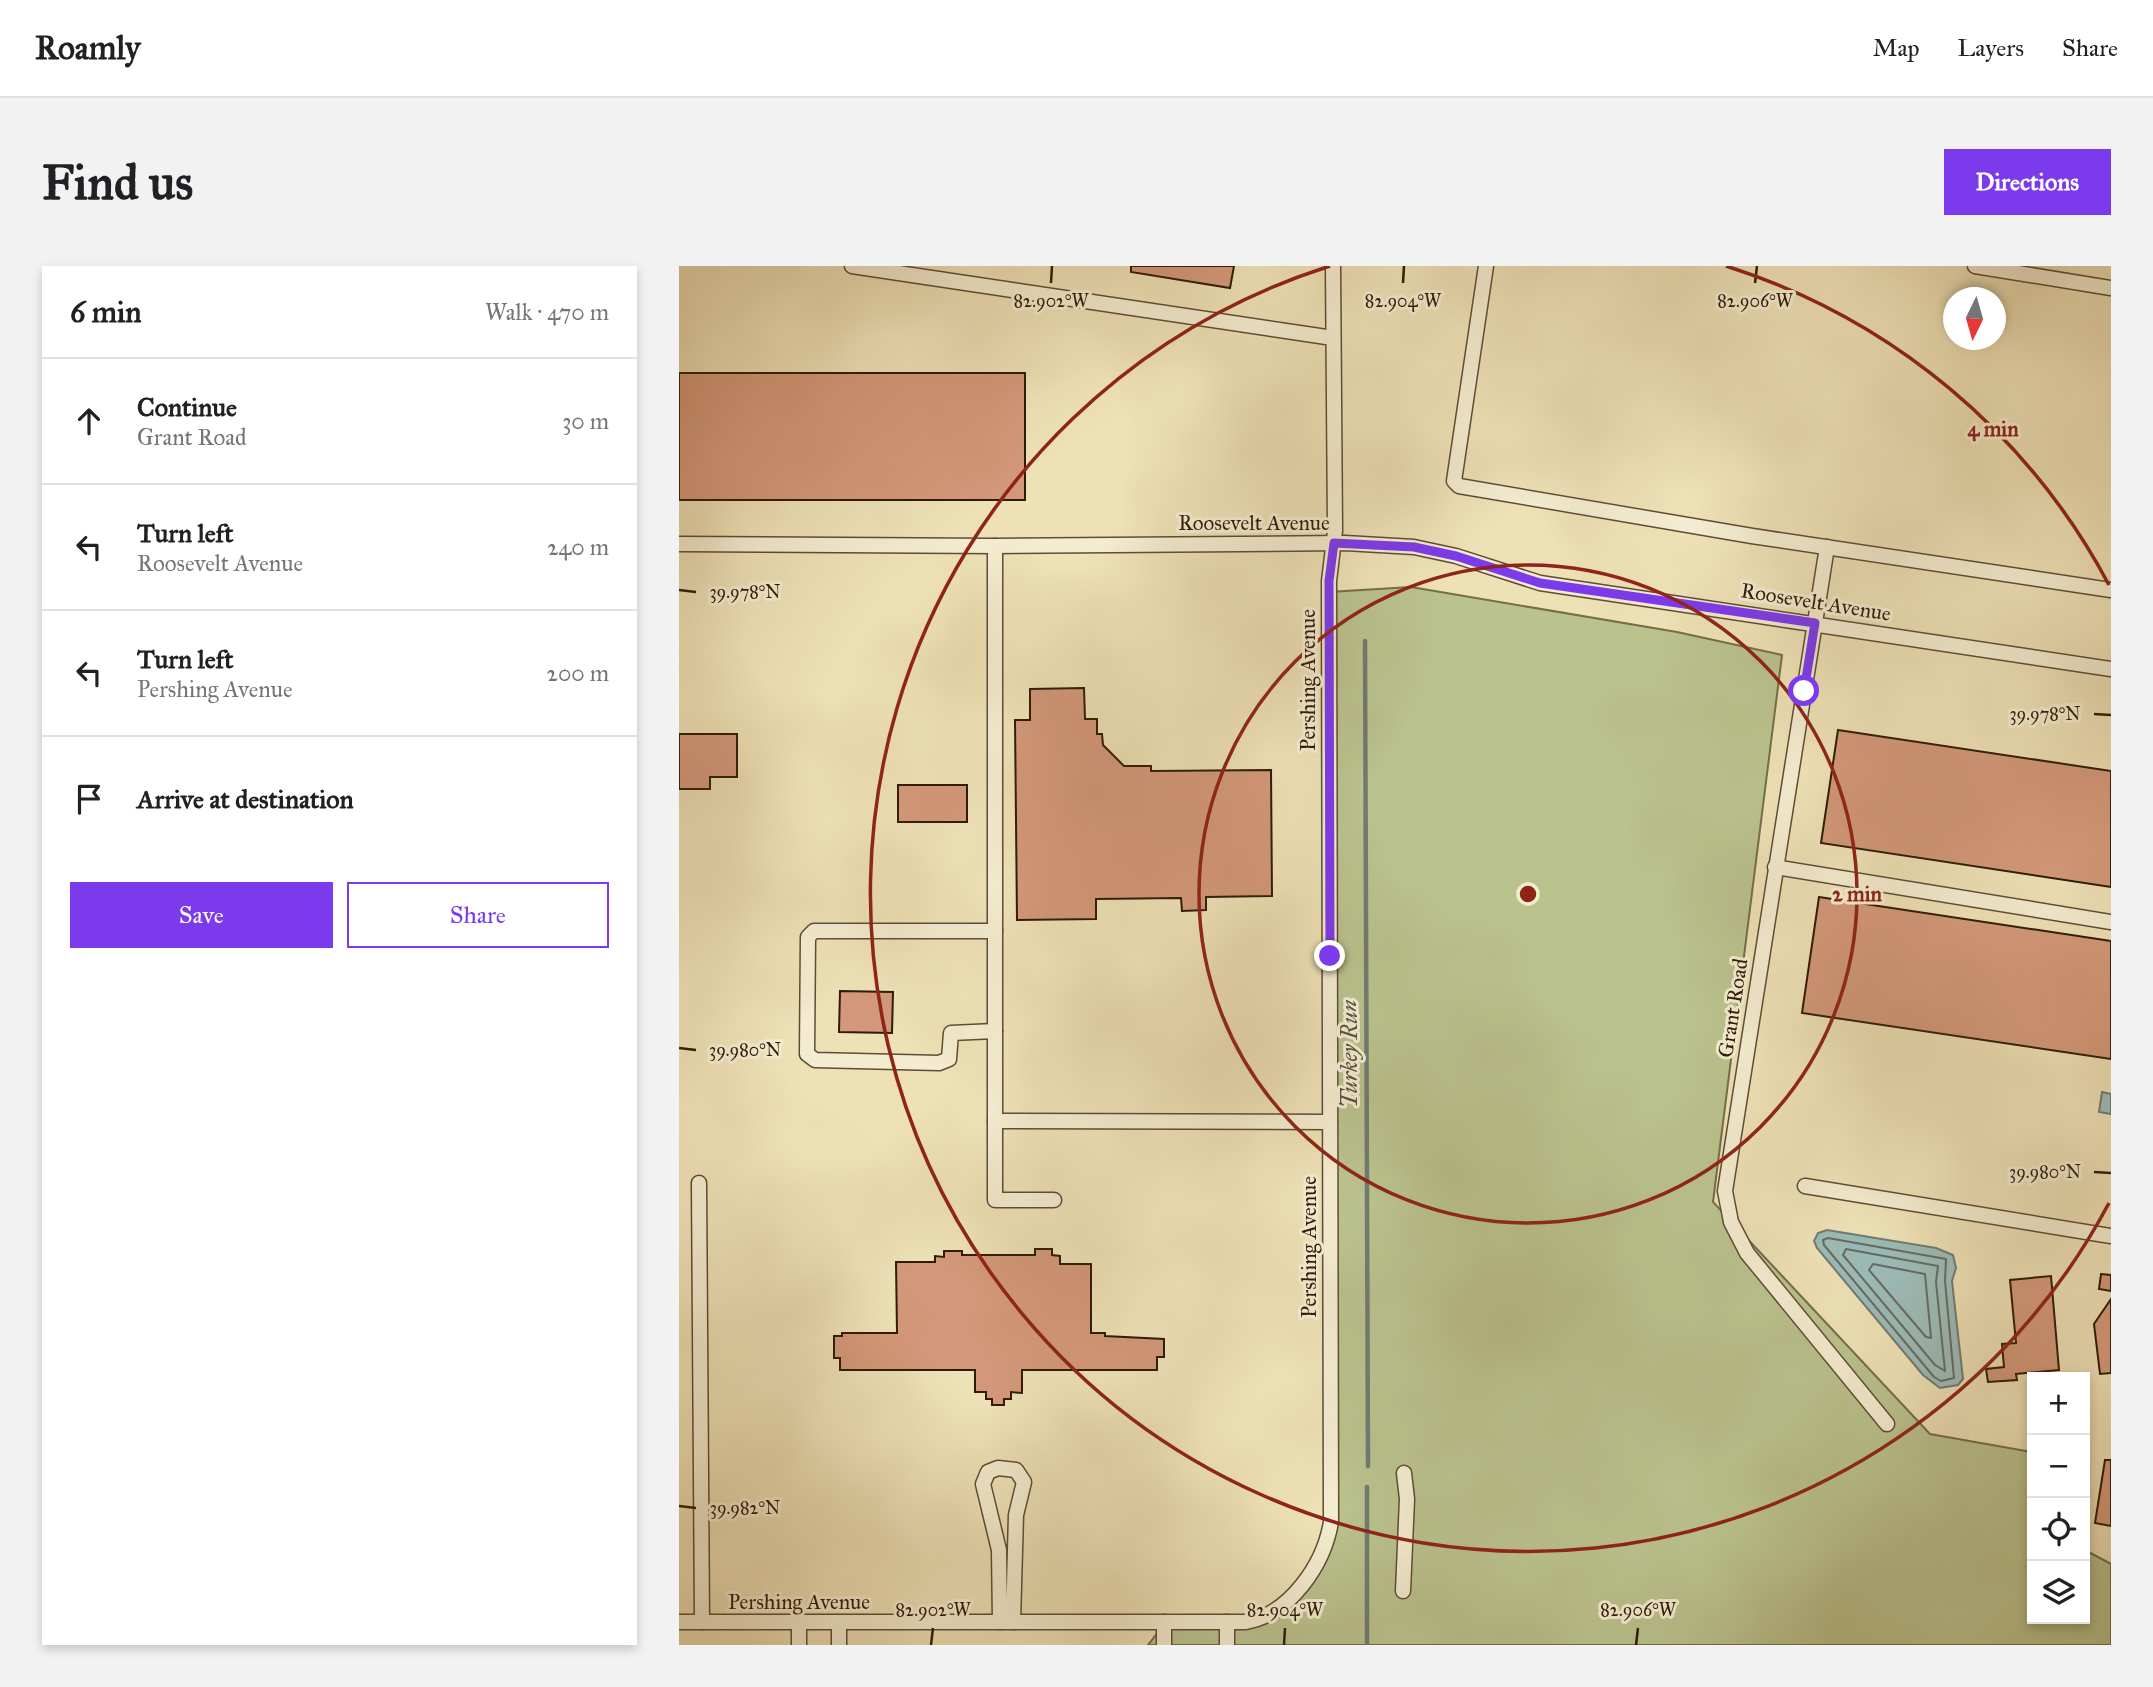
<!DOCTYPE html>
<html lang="en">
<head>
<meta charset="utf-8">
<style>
  body { margin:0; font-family:"IM FELL Great Primer",serif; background:#f2f2f2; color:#202124 }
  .controls { position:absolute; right:21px; bottom:21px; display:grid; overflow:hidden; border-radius:0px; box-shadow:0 4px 10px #0003 }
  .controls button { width:63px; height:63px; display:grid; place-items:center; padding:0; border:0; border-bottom:2px solid #e0e0e0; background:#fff; color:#202124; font:35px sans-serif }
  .compass { position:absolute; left:1264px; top:21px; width:63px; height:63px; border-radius:50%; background:#fff; box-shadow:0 4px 10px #0003; rotate:185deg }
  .stop { position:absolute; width:21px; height:21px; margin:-16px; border:5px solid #7c3aed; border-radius:50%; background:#fff }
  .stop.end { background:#7c3aed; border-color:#fff; box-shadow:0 2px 7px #0008 }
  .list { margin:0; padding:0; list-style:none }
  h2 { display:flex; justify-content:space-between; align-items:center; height:91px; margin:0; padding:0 28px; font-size:30px }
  h2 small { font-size:23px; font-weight:400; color:#757577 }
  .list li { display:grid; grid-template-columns:46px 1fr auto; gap:21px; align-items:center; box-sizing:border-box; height:126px; padding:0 28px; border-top:2px solid #e0e0e0 }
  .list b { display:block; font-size:26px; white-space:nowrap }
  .list p { margin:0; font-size:23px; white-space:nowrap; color:#757577 }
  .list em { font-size:23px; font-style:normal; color:#757577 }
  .actions { display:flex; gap:14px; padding:21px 28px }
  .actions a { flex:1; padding:16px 0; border:2px solid #7c3aed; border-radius:0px; text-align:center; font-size:24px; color:#7c3aed }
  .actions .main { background:#7c3aed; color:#fff }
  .icon { flex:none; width:38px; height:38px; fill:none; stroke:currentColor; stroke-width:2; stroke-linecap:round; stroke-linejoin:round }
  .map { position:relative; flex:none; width:1432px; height:1379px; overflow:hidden; border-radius:0px }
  header { display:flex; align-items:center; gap:42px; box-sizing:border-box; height:98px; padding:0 35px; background:#fff; border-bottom:2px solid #e0e0e0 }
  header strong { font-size:33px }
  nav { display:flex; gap:38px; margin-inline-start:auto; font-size:24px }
  .intro { display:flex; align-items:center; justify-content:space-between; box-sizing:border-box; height:168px; padding:0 42px }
  h1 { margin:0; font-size:49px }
  .button { padding:18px 32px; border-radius:0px; background:#7c3aed; color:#fff; font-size:24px; font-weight:700 }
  main { display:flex; gap:42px; padding:0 42px }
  aside { flex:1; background:#fff; border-radius:0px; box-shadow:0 4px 10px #0003 }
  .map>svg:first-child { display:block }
</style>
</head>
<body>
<header>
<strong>Roamly</strong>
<nav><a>Map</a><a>Layers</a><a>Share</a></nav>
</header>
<div class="intro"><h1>Find us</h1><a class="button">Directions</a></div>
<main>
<aside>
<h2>6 min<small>Walk · 470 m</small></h2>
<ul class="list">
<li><svg class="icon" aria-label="ahead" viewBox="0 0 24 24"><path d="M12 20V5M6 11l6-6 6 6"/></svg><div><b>Continue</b><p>Grant Road</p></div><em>30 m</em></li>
<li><svg class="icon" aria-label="left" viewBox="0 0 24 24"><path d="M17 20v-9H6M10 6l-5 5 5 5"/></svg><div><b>Turn left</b><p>Roosevelt Avenue</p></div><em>240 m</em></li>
<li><svg class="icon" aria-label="left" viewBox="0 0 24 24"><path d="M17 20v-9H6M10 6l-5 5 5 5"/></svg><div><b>Turn left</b><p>Pershing Avenue</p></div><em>200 m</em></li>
<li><svg class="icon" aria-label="arrive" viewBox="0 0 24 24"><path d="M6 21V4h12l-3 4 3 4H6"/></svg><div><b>Arrive at destination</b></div></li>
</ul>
<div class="actions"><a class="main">Save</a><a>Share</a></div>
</aside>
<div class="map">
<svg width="1432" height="1379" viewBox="0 0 1432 1379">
  <rect width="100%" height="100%" fill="#eee1b6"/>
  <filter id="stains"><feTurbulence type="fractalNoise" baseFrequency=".00286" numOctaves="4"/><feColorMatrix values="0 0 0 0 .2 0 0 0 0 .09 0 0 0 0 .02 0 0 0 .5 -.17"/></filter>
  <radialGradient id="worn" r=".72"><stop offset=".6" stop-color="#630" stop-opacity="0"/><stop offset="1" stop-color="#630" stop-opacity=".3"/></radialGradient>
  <polygon fill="#bac28d" stroke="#746e4a" stroke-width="2" points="732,321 998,366 1103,389 1034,936 1251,1168 1353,1186 1353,1353 1406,1353 1406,1284 1432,1298 1432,1379 469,1379 487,1356 566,1356 600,1340 649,1271 650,326"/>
  <g fill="#9cbbb7" stroke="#707b71" stroke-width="2">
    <polygon points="1423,826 1432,828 1432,848 1420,846"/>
    <polygon points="1148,964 1257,982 1274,989 1277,1002 1273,1015 1284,1113 1279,1119 1261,1122 1244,1109 1138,982 1135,975 1139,967"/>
  </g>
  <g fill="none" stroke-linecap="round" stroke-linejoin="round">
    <g stroke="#656b60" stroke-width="2">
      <polygon points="1149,972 1267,993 1266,1015 1275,1112 1262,1115 1255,1111 1145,979 1144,974"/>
      <polygon points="1167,983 1259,1000 1257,1016 1266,1105 1256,1099 1164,989"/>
      <polygon points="1194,998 1246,1008 1252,1072 1247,1071 1190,1004"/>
    </g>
    <g stroke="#707b71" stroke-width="4.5">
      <polyline points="686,375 689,1200"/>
      <polyline points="688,1221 688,1379"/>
    </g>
  </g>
  <g fill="#d39879" stroke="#2e1b08" stroke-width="2">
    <polygon points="452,0 555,0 551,22 452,6"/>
    <rect x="0" y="107" width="346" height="127"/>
    <polygon points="405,422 406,453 418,453 418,468 423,468 424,479 445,500 472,500 472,505 592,504 593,630 527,631 527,644 503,645 502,632 417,633 417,653 338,654 336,454 351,454 351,423"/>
    <polygon points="1159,464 1432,505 1432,621 1142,577"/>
    <polygon points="0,468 58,468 58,511 31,511 31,523 0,523"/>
    <rect x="219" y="519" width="69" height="37"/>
    <polygon points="1140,631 1432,675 1432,793 1123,747"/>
    <polygon points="161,725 214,726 213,767 160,766"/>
    <polygon points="356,983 373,983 373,989 381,990 381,998 412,998 412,1067 426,1067 426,1070 485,1073 485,1091 478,1091 478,1104 343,1104 343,1127 332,1126 332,1133 325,1133 325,1139 313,1139 313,1133 307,1133 307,1126 296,1126 296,1104 161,1104 161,1092 155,1092 155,1070 163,1070 163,1067 218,1067 217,996 256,996 256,990 265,991 265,985 283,985 283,989 356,989"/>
    <polygon points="1422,1008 1432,1009 1432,1025 1420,1023"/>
    <polygon points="1372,1010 1380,1104 1337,1108 1338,1114 1309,1116 1307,1103 1325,1101 1323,1078 1337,1077 1331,1014"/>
    <polygon points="1432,1033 1432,1107 1421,1108 1415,1058"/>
    <polygon points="1426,1194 1432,1194 1432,1260 1416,1257"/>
  </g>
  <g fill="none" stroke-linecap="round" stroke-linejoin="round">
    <g stroke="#5e4c34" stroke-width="17">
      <g id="minor">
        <polyline points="173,0 654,72"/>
        <polyline points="807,0 775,215 780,220 1073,270 1432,324"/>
        <polyline points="1296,0 1432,22"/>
        <polyline points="0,278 316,280 666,277 735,281 777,290 861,317 1432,403"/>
        <polyline points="316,280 316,855 651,856"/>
        <polyline points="1148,281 1046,925 1052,956 1068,987 1208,1158"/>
        <polyline points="1096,601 1432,656"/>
        <polyline points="316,665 135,665 129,671 128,788 136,794 260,797 270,793 272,767 316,765"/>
        <polyline points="316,855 316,934 375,934"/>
        <polyline points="20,917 23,1356"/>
        <polyline points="1126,920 1432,970"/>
        <polyline points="724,1325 728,1233 725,1207"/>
        <path d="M0,1356H566C611,1349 645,1298 652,1256L650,315L656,265L654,0"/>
        <polyline points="321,1356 320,1284 304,1218 309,1206 319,1202 337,1204 345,1216 337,1249 334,1356"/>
        <polyline points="548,1356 548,1379"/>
        <polyline points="120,1379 120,1357"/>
        <polyline points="160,1379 160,1357"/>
        <polyline points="485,1379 485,1356"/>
      </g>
    </g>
    <use href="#minor" stroke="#f4ecd0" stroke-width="14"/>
  </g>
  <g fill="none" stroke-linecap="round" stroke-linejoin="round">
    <polyline stroke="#7c3aed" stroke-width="9" points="651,690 650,315 655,277 735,281 777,290 861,317 1136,357 1125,425"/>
  </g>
  <path fill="none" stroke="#2e1b08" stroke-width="2.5" d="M372,17L373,0M724,17L725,0M1076,17L1078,0M0,324L17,326M1415,448L1432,449M0,782L17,784M1415,906L1432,907M0,1240L17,1242M252,1379L254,1362M605,1379L606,1362M957,1379L959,1362"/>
  <g fill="none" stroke="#8f2418" stroke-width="3.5">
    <circle cx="849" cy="628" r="329"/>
    <path d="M1430 937A658 658 0 1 1 651 0M1047 0A658 658 0 0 1 1430 319"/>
  </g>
  <g text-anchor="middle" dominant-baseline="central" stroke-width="6" stroke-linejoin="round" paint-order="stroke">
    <g font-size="21" fill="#2e1b08" stroke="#f4ecd0">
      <text x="575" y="257">Roosevelt Avenue</text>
      <text transform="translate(1137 336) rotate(9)">Roosevelt Avenue</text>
      <text transform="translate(629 414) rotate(-90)">Pershing Avenue</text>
      <text transform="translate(1054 742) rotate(-81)">Grant Road</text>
      <text transform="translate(630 981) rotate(-90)">Pershing Avenue</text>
      <text x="120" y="1336">Pershing Avenue</text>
    </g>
    <g font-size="23" font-style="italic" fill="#545345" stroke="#f4ecd0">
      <text transform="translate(670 788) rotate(-90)">Turkey Run</text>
    </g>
  </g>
  <g font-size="18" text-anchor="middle" fill="#2e1b08" stroke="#f4ecd0" stroke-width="6" stroke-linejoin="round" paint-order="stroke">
    <text x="372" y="41">82.902°W</text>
    <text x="724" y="41">82.904°W</text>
    <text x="1076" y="41">82.906°W</text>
    <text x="66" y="332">39.978°N</text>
    <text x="1366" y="454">39.978°N</text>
    <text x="66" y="790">39.980°N</text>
    <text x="1366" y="912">39.980°N</text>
    <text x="66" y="1248">39.982°N</text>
    <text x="254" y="1350">82.902°W</text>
    <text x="606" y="1350">82.904°W</text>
    <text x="959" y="1350">82.906°W</text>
  </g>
  <circle cx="849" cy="628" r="10" fill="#8f2418" stroke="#f4ecd0" stroke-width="3.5"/>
  <g font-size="21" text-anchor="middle" font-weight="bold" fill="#8f2418" stroke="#f4ecd0" stroke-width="6" stroke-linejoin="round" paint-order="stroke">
    <text x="1314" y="170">4 min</text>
    <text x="1178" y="635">2 min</text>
  </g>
  <rect width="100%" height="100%" filter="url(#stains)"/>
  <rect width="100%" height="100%" fill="url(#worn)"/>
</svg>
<div class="controls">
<button>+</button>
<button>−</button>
<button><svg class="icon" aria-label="locate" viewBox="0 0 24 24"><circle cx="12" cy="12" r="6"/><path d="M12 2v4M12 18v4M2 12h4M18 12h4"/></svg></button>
<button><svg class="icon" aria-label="layers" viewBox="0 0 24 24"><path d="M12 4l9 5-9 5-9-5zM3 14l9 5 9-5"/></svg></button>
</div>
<svg class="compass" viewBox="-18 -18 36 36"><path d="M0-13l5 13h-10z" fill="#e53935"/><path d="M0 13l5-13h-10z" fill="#757577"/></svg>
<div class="stop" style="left:1125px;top:425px"></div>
<div class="stop end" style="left:651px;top:690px"></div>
</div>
</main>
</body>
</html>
